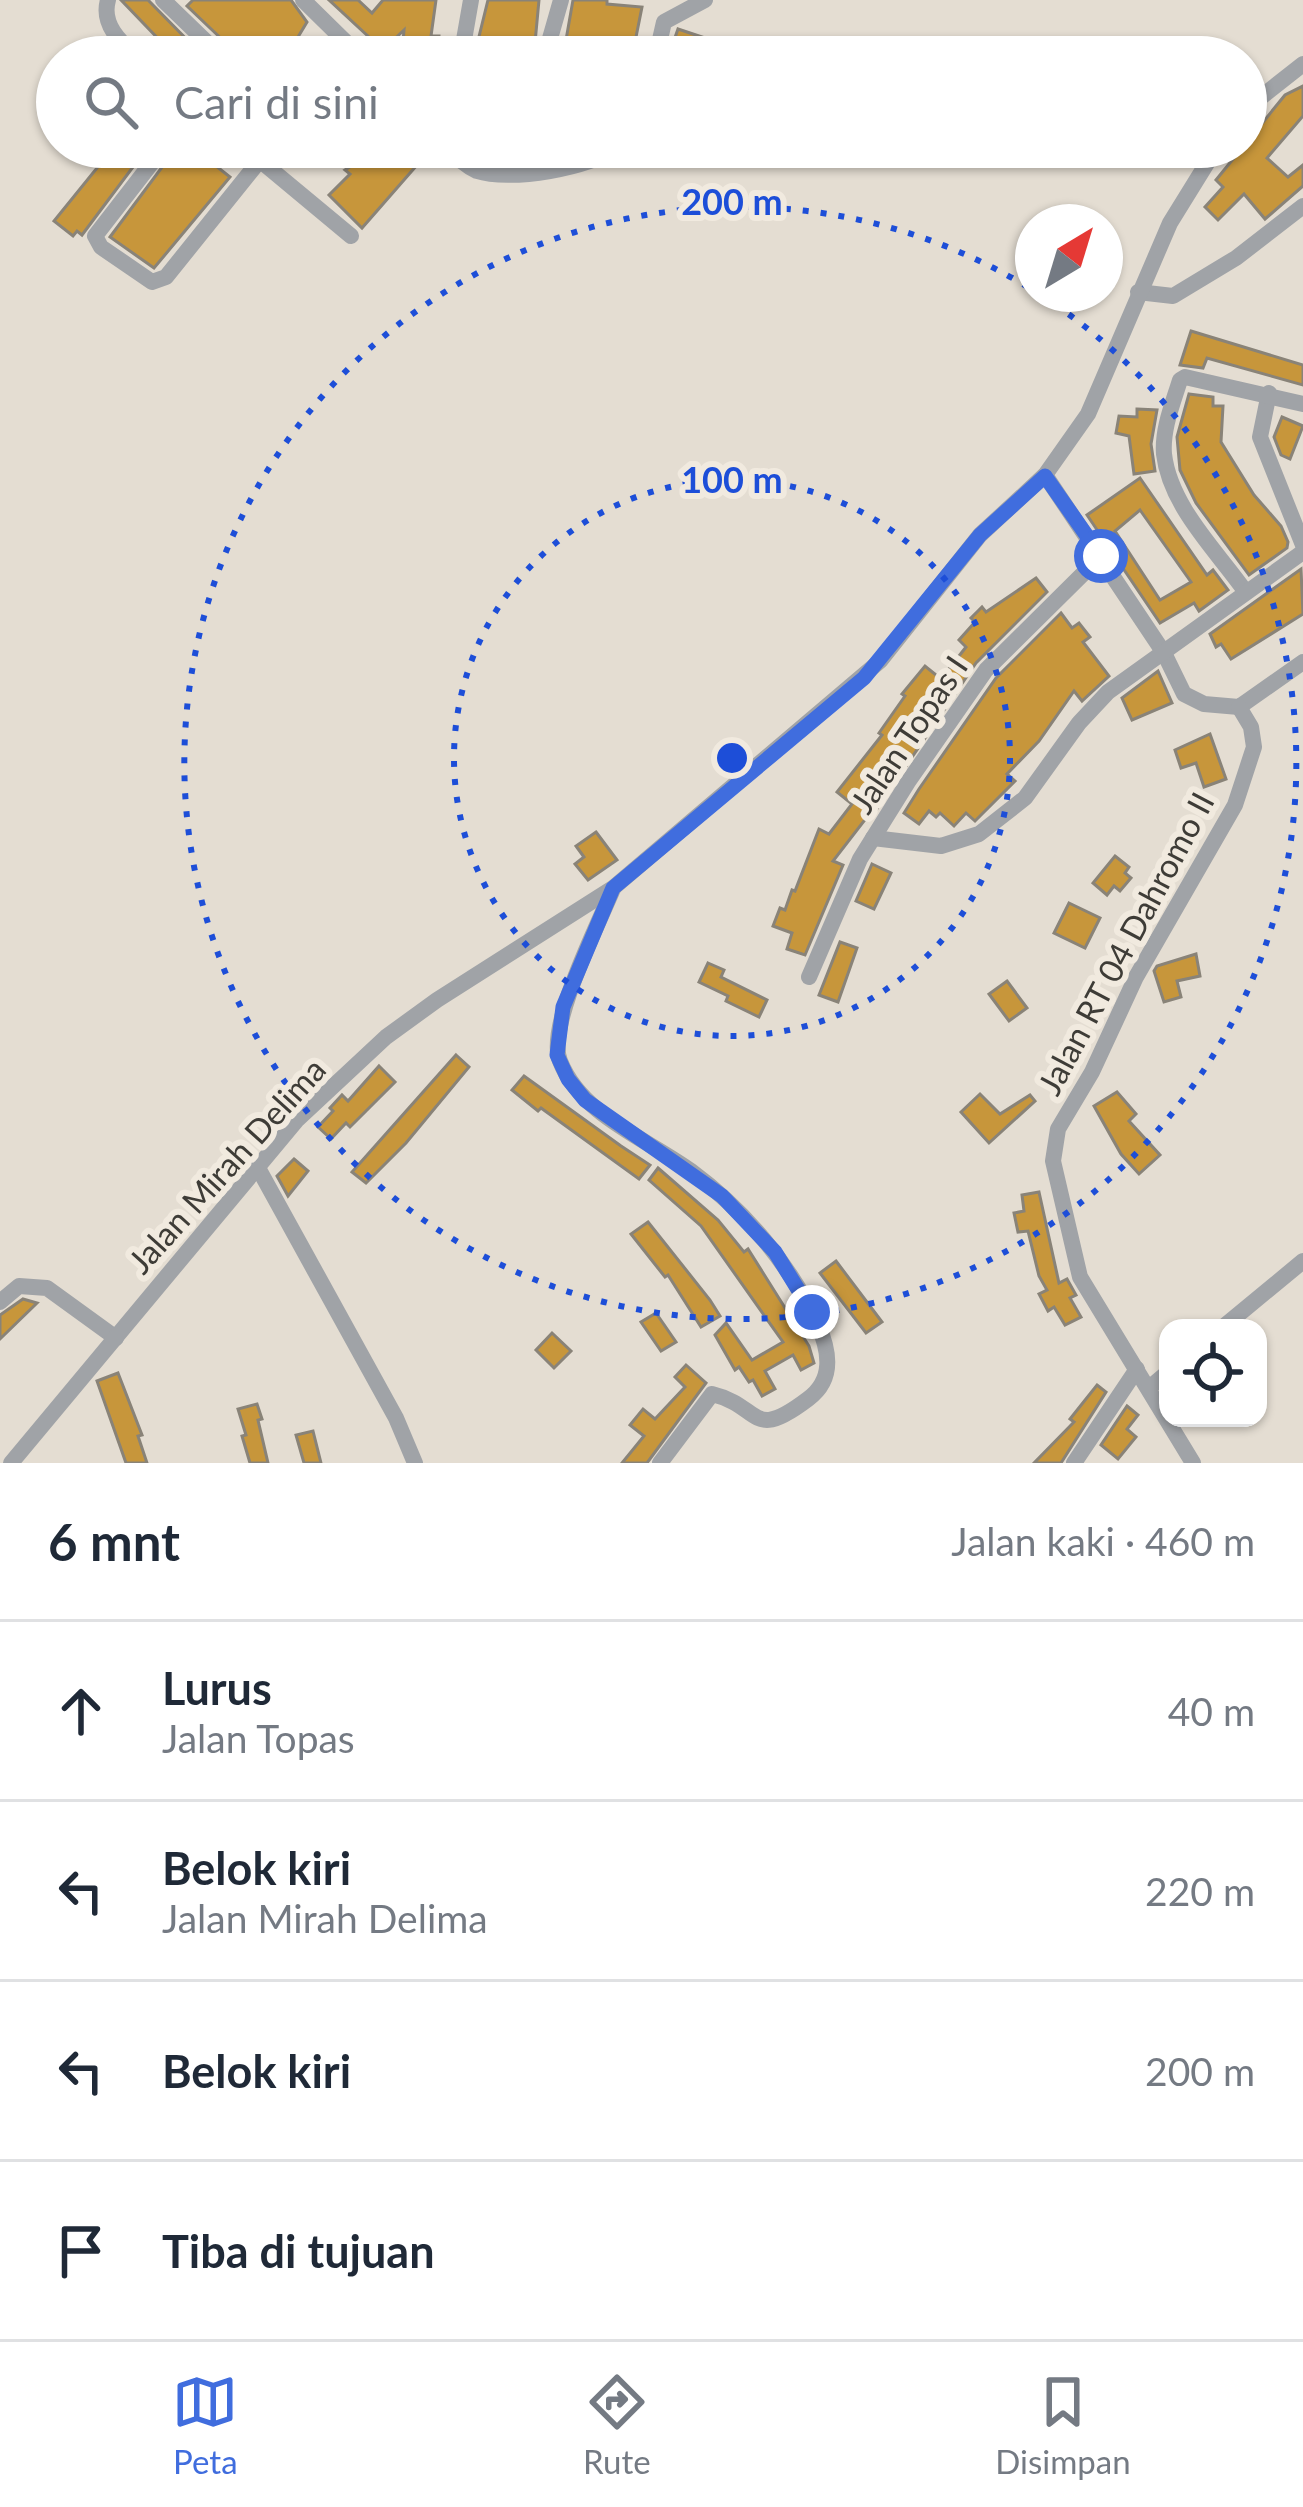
<!DOCTYPE html>
<html lang="id">
<head>
<meta charset="utf-8">
<style>
  body { margin:0; font-family:Lato,sans-serif; background:#f6f6f7; color:#1f2937 }
  .controls { position:absolute; right:36px; bottom:36px; display:grid; overflow:hidden; border-radius:24px; box-shadow:0 3px 9px #0004 }
  .controls button { width:108px; height:108px; display:grid; place-items:center; padding:0; border:0; border-bottom:3px solid #e0e1e3; background:#fff; color:#1f2937; font:60px sans-serif }
  .compass { position:absolute; left:1015px; top:204px; width:108px; height:108px; border-radius:50%; background:#fff; box-shadow:0 3px 9px #0004; rotate:38deg }
  .stop { position:absolute; width:36px; height:36px; margin:-27px; border:9px solid #406dde; border-radius:50%; background:#fff }
  .stop.end { background:#406dde; border-color:#fff; box-shadow:0 3px 12px #0008 }
  .list { margin:0; padding:0; list-style:none }
  h2 { display:flex; justify-content:space-between; align-items:center; height:156px; margin:0; padding:0 48px; font-size:51px }
  h2 small { font-size:39px; font-weight:400; color:#747a83 }
  .list li { display:grid; grid-template-columns:78px 1fr auto; gap:36px; align-items:center; box-sizing:border-box; height:180px; padding:0 48px; border-top:3px solid #e0e1e3 }
  .list b { display:block; font-size:45px; white-space:nowrap }
  .list p { margin:0; font-size:39px; white-space:nowrap; color:#747a83 }
  .list em { font-size:39px; font-style:normal; color:#747a83 }
  .icon { flex:none; width:66px; height:66px; fill:none; stroke:currentColor; stroke-width:2; stroke-linecap:round; stroke-linejoin:round }
  .map { position:relative; flex:none; width:1303px; height:1463px; overflow:hidden }
  .search { position:absolute; background:#fff; box-shadow:0 3px 9px #0004; left:36px; right:36px; top:36px; height:132px; display:flex; align-items:center; gap:30px; box-sizing:border-box; padding:0 42px; border-radius:66px; color:#747a83; font-size:45px }
  .sheet { height:876px; background:#fff }
  nav { display:flex; justify-content:space-around; align-items:center; box-sizing:border-box; height:168px; border-top:3px solid #e0e1e3; background:#fff; font-size:33px; color:#747a83 }
  nav a { display:grid; justify-items:center; gap:6px }
  nav .on { color:#406dde }
  .map>svg:first-child { display:block }
</style>
</head>
<body>
<div class="map">
<svg width="1303" height="1463" viewBox="0 0 1303 1463">
  <rect width="100%" height="100%" fill="#e4ddd2"/>
  <g fill="#c7963b" stroke="#898378" stroke-width="3" fill-rule="evenodd">
    <polygon points="121,0 148,0 204,57 160,57 168,49"/>
    <polygon points="193,0 291,0 307,22 298,37 317,57 285,57 276,48 267,57 234,57 231,48 187,6"/>
    <polygon points="329,0 358,0 372,13 383,0 436,0 431,36 439,36 439,52 402,54 404,30 380,53 369,42 371,39"/>
    <polygon points="488,0 539,0 535,43 530,47 504,43 503,47 499,47 497,57 474,57"/>
    <polygon points="573,0 607,0 607,4 642,7 632,57 563,57"/>
    <polygon points="678,29 702,37 694,57 670,52"/>
    <polygon points="1303,86 1303,116 1267,158 1288,177 1303,165 1303,186 1265,219 1244,194 1218,220 1205,207 1223,187 1216,180 1285,95"/>
    <polygon points="114,147 148,147 82,235 77,231 73,236 54,221"/>
    <polygon points="177,147 192,147 230,177 154,268 110,237"/>
    <polygon points="372,147 414,147 424,157 362,228 329,195 350,174 345,170 366,157"/>
    <polygon points="487,147 586,147 587,148 548,158 509,162 488,160"/>
    <polygon points="1191,331 1303,365 1303,385 1207,358 1203,368 1180,365"/>
    <polygon points="1189,394 1213,397 1213,406 1223,406 1221,442 1254,495 1281,526 1288,542 1287,548 1249,575 1196,503 1180,470 1177,437"/>
    <polygon points="1137,409 1157,410 1151,444 1155,471 1134,474 1129,436 1116,433 1119,416 1137,417"/>
    <polygon points="1282,417 1303,426 1290,459 1281,455 1274,437"/>
    <path d="M1140,478L1207,575L1213,570L1228,590L1199,611L1194,603L1160,623L1087,515ZM1140,510L1191,582L1160,600L1115,531Z"/>
    <polygon points="1301,569 1303,614 1231,659 1221,644 1216,647 1210,634"/>
    <polygon points="1036,578 1047,592 976,663 870,819 867,817 833,861 843,865 805,955 787,949 792,933 773,926 780,908 785,910 792,890 795,891 819,829 829,834 852,804 837,792 882,735 879,733 905,696 902,694 925,666 941,679 966,647 959,640 975,622 971,618 982,607 986,612"/>
    <polygon points="1061,613 1072,628 1079,623 1090,637 1083,642 1109,676 1082,701 1074,691 1039,741 1007,774 1015,781 975,821 966,813 954,826 940,813 936,817 929,811 919,824 904,813 919,789 996,678"/>
    <polygon points="1158,671 1172,703 1132,720 1122,698"/>
    <polygon points="1210,734 1226,779 1204,787 1196,763 1181,768 1175,750"/>
    <polygon points="596,832 617,860 588,880 575,864 584,857 576,846"/>
    <polygon points="1115,856 1129,867 1125,873 1131,878 1120,891 1114,886 1107,895 1093,883"/>
    <polygon points="872,864 891,873 874,909 856,901"/>
    <polygon points="1069,903 1100,918 1085,948 1054,933"/>
    <polygon points="840,942 857,948 838,1002 819,995"/>
    <polygon points="1196,954 1200,976 1177,981 1181,997 1164,1002 1154,971 1157,966"/>
    <polygon points="708,963 724,970 721,977 767,1000 759,1017 726,1001 728,996 699,982"/>
    <polygon points="1007,981 1027,1008 1009,1021 989,994"/>
    <polygon points="456,1055 469,1067 406,1143 366,1183 352,1172"/>
    <polygon points="379,1066 395,1082 350,1127 346,1123 331,1139 318,1127 333,1111 330,1108 342,1095 348,1101"/>
    <polygon points="524,1076 621,1146 650,1165 639,1179 541,1108 538,1111 512,1090"/>
    <polygon points="1117,1092 1136,1114 1129,1121 1160,1155 1139,1174 1121,1154 1094,1106"/>
    <polygon points="980,1094 1000,1114 1030,1095 1035,1101 989,1143 961,1112"/>
    <polygon points="294,1159 308,1171 288,1196 277,1176"/>
    <polygon points="658,1168 718,1220 744,1252 748,1249 809,1346 814,1363 801,1370 793,1355 765,1371 775,1389 762,1396 753,1380 749,1382 739,1367 735,1370 715,1335 726,1323 752,1360 783,1342 701,1226 649,1180"/>
    <polygon points="1039,1192 1059,1283 1067,1279 1076,1295 1070,1298 1081,1317 1065,1325 1054,1307 1048,1311 1039,1294 1047,1290 1039,1276 1028,1231 1018,1232 1014,1213 1024,1211 1022,1195"/>
    <polygon points="648,1222 710,1300 720,1316 701,1327 668,1275 665,1277 631,1234"/>
    <polygon points="836,1261 882,1322 866,1333 820,1273"/>
    <polygon points="23,1299 37,1303 0,1339 0,1315"/>
    <polygon points="656,1313 676,1342 661,1351 641,1322"/>
    <polygon points="552,1333 571,1351 554,1368 536,1350"/>
    <polygon points="686,1365 706,1383 647,1463 622,1463 644,1436 630,1425 643,1409 655,1419 685,1387 675,1377"/>
    <polygon points="118,1373 142,1435 138,1436 147,1463 126,1463 97,1381"/>
    <polygon points="1097,1385 1106,1392 1061,1463 1034,1463 1074,1422 1070,1419"/>
    <polygon points="257,1404 262,1419 258,1420 268,1463 250,1463 242,1436 246,1435 238,1409"/>
    <polygon points="1127,1406 1138,1415 1127,1429 1136,1437 1118,1459 1101,1445"/>
    <polygon points="313,1431 321,1463 304,1463 296,1435"/>
  </g>
  <g fill="none" stroke-linecap="round" stroke-linejoin="round">
    <g stroke="#a0a3a7" stroke-width="16">
      <path d="M108,0C101,24 120,42 137,57"/>
      <polyline points="163,0 222,57"/>
      <polyline points="303,0 361,57"/>
      <polyline points="461,57 471,0"/>
      <polyline points="538,57 547,49 561,0"/>
      <polyline points="656,57 664,22 705,0"/>
      <polyline points="1246,109 1303,64"/>
      <polyline points="164,147 95,236 101,247 152,282 166,277 260,160"/>
      <polyline points="244,147 351,236"/>
      <polyline points="316,147 338,159 359,147"/>
      <path d="M447,147C456,156 465,166 477,171C510,182 591,168 618,147"/>
      <polyline points="1138,292 1173,296 1236,258 1303,206"/>
      <polyline points="1269,393 1260,437 1303,545"/>
      <polyline points="1045,475 1164,653 1184,694 1204,704 1239,707 1303,662"/>
      <path d="M1245,591C1216,550 1170,506 1164,454C1162,429 1173,403 1180,380L1185,377L1303,404"/>
      <polyline points="873,838 941,846 979,834 1025,798 1079,723 1108,692 1303,552"/>
      <path d="M613,889C598,925 546,1027 560,1061C581,1115 647,1139 691,1171C745,1211 790,1264 818,1325C830,1352 834,1380 808,1399C750,1443 762,1406 712,1394L660,1463"/>
      <polyline points="809,977 860,859 908,782 986,670 1101,556"/>
      <polyline points="257,1166 396,1418 415,1463"/>
      <polyline points="0,1302 19,1286 47,1288 116,1338"/>
      <polyline points="1222,1328 1303,1261"/>
      <polyline points="1149,1388 1168,1372"/>
      <polyline points="11,1463 297,1120 386,1037 437,1000 613,888 880,661 980,535 1045,475 1088,414 1170,223 1217,147"/>
      <polyline points="1074,1463 1137,1369"/>
      <polyline points="1193,1463 1080,1277 1053,1161 1058,1129 1092,1072 1136,977 1235,805 1254,747 1251,727 1239,707"/>
    </g>
  </g>
  <g fill="none" stroke-linecap="round" stroke-linejoin="round">
    <polyline stroke="#406dde" stroke-width="15" points="812,1312 775,1252 722,1196 585,1100 568,1079 557,1055 563,1007 613,888 864,678 980,535 1045,476 1101,556"/>
  </g>
  <g fill="none" stroke="#1d4ed8" stroke-width="6" stroke-dasharray="6 12">
    <circle cx="732" cy="758" r="278"/>
    <path d="M1039 294A556 556 0 1 1 1031 289"/>
  </g>
  <g text-anchor="middle" dominant-baseline="central" stroke-width="12" stroke-linejoin="round" paint-order="stroke">
    <g font-size="33" fill="#3e3c37" stroke="#f1eadf">
      <text transform="translate(908 734) rotate(-56)">Jalan Topas I</text>
      <text transform="translate(1125 943) rotate(-62)">Jalan RT 04 Dahromo II</text>
      <text transform="translate(226 1165) rotate(-48)">Jalan Mirah Delima</text>
    </g>
  </g>
  <circle cx="732" cy="758" r="18" fill="#1d4ed8" stroke="#f1eadf" stroke-width="6"/>
  <g font-size="36" text-anchor="middle" font-weight="bold" fill="#1d4ed8" stroke="#f1eadf" stroke-width="12" stroke-linejoin="round" paint-order="stroke">
    <text x="732" y="215">200 m</text>
    <text x="732" y="493">100 m</text>
  </g>
</svg>
<div class="controls">
<button><svg class="icon" aria-label="locate" viewBox="0 0 24 24"><circle cx="12" cy="12" r="6"/><path d="M12 2v4M12 18v4M2 12h4M18 12h4"/></svg></button>
</div>
<svg class="compass" viewBox="-18 -18 36 36"><path d="M0-13l5 13h-10z" fill="#e53935"/><path d="M0 13l5-13h-10z" fill="#747a83"/></svg>
<div class="stop" style="left:1101px;top:556px"></div>
<div class="stop end" style="left:812px;top:1312px"></div>
<div class="search"><svg class="icon" aria-label="search" viewBox="0 0 24 24"><circle cx="10" cy="10" r="6"/><path d="M15 15l6 6"/></svg>Cari di sini</div>
</div>
<section class="sheet">
<h2>6 mnt<small>Jalan kaki · 460 m</small></h2>
<ul class="list">
<li><svg class="icon" aria-label="ahead" viewBox="0 0 24 24"><path d="M12 20V5M6 11l6-6 6 6"/></svg><div><b>Lurus</b><p>Jalan Topas</p></div><em>40 m</em></li>
<li><svg class="icon" aria-label="left" viewBox="0 0 24 24"><path d="M17 20v-9H6M10 6l-5 5 5 5"/></svg><div><b>Belok kiri</b><p>Jalan Mirah Delima</p></div><em>220 m</em></li>
<li><svg class="icon" aria-label="left" viewBox="0 0 24 24"><path d="M17 20v-9H6M10 6l-5 5 5 5"/></svg><div><b>Belok kiri</b></div><em>200 m</em></li>
<li><svg class="icon" aria-label="arrive" viewBox="0 0 24 24"><path d="M6 21V4h12l-3 4 3 4H6"/></svg><div><b>Tiba di tujuan</b></div></li>
</ul>
</section>
<nav>
<a class="on"><svg class="icon" aria-label="map" viewBox="0 0 24 24"><path d="M3 6l6-2 6 2 6-2v14l-6 2-6-2-6 2zM9 4v14M15 6v14"/></svg>Peta</a>
<a><svg class="icon" aria-label="directions" viewBox="0 0 24 24"><path d="M12 3l9 9-9 9-9-9zM9 14v-3h6M13 9l2 2-2 2"/></svg>Rute</a>
<a><svg class="icon" aria-label="saved" viewBox="0 0 24 24"><path d="M7 4h10v16l-5-4-5 4z"/></svg>Disimpan</a>
</nav>
</body>
</html>
